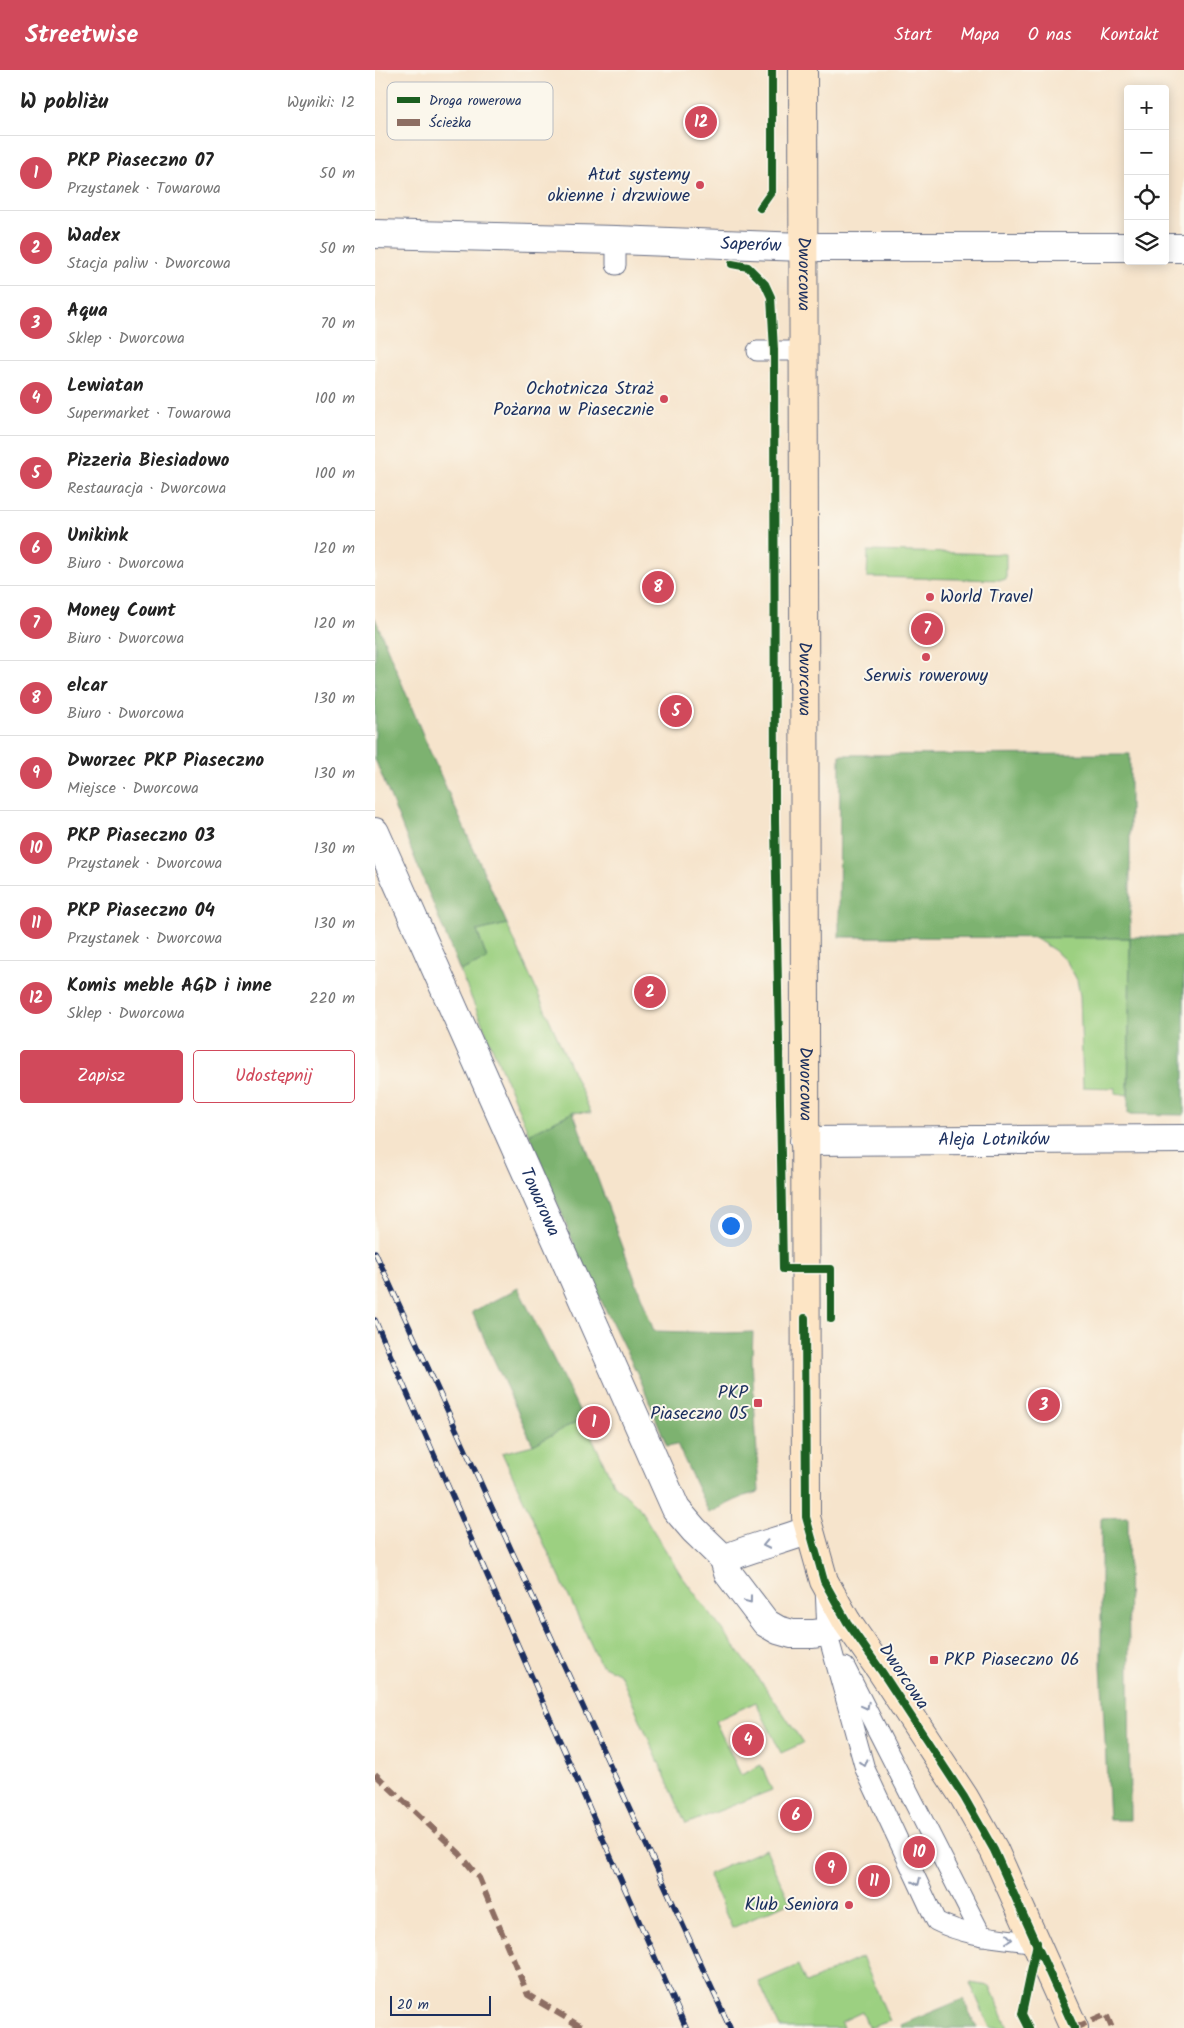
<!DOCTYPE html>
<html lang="pl">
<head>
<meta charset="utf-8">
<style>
  body { margin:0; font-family:Kalam,sans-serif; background:#f2f2f2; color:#222 }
  .controls { position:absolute; right:15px; top:15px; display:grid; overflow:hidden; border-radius:5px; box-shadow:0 2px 12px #0003 }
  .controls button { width:45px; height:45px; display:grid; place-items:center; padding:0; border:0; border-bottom:1px solid #e0e0e0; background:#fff; color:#222; font:25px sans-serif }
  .scale { position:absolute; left:15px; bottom:12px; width:101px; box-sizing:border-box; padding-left:5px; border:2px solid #1b2f5e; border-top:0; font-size:14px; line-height:18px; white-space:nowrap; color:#1b2f5e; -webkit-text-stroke:4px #fbf7ec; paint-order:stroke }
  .you { position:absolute; left:355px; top:1155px; width:18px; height:18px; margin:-12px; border:4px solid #fff; border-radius:50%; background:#1a73e8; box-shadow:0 0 0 8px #1a73e833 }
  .badge { display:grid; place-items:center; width:32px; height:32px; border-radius:50%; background:#d1495b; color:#fff; font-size:16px; font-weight:700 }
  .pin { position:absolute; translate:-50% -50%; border:2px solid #fff; box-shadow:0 1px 5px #0006 }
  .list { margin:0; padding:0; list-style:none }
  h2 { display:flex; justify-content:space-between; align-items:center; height:65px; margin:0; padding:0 20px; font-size:21px }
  h2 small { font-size:16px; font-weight:400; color:#767676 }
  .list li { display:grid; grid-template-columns:32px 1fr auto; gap:15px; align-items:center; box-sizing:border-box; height:75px; padding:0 20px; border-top:1px solid #e0e0e0 }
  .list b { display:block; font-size:19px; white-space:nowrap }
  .list p { margin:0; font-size:16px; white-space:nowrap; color:#767676 }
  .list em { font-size:16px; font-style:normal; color:#767676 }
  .actions { display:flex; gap:10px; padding:15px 20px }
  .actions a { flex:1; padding:11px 0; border:1px solid #d1495b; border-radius:5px; text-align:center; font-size:18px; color:#d1495b }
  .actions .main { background:#d1495b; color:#fff }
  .icon { flex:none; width:28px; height:28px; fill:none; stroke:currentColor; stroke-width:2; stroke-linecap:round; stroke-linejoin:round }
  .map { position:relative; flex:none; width:809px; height:1958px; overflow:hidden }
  header { display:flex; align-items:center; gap:30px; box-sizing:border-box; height:70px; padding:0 25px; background:#d1495b; color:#fff }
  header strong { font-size:24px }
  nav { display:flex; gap:28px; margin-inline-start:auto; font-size:18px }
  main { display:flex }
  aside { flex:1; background:#fff }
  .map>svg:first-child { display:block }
</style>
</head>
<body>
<header>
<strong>Streetwise</strong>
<nav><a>Start</a><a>Mapa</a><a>O nas</a><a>Kontakt</a></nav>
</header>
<main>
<aside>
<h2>W pobliżu<small>Wyniki: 12</small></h2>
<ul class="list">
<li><span class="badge">1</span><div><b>PKP Piaseczno 07</b><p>Przystanek · Towarowa</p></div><em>50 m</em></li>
<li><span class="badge">2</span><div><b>Wadex</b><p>Stacja paliw · Dworcowa</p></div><em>50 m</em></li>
<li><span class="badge">3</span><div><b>Aqua</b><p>Sklep · Dworcowa</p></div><em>70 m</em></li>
<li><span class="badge">4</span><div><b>Lewiatan</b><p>Supermarket · Towarowa</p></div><em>100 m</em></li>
<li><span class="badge">5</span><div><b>Pizzeria Biesiadowo</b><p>Restauracja · Dworcowa</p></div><em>100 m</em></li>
<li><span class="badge">6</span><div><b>Unikink</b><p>Biuro · Dworcowa</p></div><em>120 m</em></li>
<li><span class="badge">7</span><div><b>Money Count</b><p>Biuro · Dworcowa</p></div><em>120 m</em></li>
<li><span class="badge">8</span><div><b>elcar</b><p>Biuro · Dworcowa</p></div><em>130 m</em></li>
<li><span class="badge">9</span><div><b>Dworzec PKP Piaseczno</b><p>Miejsce · Dworcowa</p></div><em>130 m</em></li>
<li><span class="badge">10</span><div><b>PKP Piaseczno 03</b><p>Przystanek · Dworcowa</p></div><em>130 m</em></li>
<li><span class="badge">11</span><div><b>PKP Piaseczno 04</b><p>Przystanek · Dworcowa</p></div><em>130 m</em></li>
<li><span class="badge">12</span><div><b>Komis meble AGD i inne</b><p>Sklep · Dworcowa</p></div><em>220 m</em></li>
</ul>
<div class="actions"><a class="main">Zapisz</a><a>Udostępnij</a></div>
</aside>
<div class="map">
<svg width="809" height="1958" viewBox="0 0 809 1958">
  <rect width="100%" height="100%" fill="#fbf7ec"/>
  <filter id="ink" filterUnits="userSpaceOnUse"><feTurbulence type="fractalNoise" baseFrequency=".02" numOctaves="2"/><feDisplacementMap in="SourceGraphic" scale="10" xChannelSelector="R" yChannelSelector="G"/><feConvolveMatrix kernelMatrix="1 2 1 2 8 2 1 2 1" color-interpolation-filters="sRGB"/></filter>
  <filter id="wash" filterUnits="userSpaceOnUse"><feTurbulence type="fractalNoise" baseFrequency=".0096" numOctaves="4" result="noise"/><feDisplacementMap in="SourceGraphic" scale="20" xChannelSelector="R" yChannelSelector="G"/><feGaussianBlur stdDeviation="1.12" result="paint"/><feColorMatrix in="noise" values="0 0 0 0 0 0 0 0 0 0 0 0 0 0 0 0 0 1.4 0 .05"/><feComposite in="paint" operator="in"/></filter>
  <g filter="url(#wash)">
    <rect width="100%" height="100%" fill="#f6e4cc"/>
    <g fill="#9cd081" stroke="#5c8070">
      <polygon points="493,481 631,484 631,510 492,507"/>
      <polygon points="132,854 216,1043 198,1042 154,1064 85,901 112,889 102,861"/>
      <polygon points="658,867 755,868 753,1025 740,1023 740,1018 708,1017 705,926 702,910 692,892 679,880"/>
      <polygon points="208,1348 239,1415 263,1436 306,1505 396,1625 428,1673 406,1683 381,1632 340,1651 366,1705 386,1695 397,1720 311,1754 245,1604 225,1594 127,1383 158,1375"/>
      <polygon points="391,1779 415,1832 357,1858 333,1804"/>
      <polygon points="487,1887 515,1951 494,1958 487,1942 466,1952 468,1958 405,1958 384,1912 423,1895 431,1913"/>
      <polygon points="595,1913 615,1916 633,1958 615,1958"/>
    </g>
    <g fill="#7db26f" stroke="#4c7066">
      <polygon points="0,548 53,677 132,854 102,861 112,889 85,901 0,689"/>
      <polygon points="755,684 755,867 809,867 809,1045 753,1044 755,868 464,867 465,685"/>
      <polygon points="198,1042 279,1261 350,1263 378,1262 377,1289 384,1422 369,1426 334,1443 302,1374 292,1376 266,1311 204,1186 154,1064"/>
      <polygon points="143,1218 208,1348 158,1375 97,1242"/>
      <polygon points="753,1447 755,1750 734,1750 726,1594 726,1448"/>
      <polygon points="588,1929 602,1958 528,1958 526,1955"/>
    </g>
  </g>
  <g filter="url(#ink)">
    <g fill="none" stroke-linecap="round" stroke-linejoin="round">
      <g stroke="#686e84" stroke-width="21">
        <g id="lane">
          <polyline points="241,195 241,170"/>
          <polyline points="382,281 429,281"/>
          <path d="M450,1517L452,1562L490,1699L561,1851C592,1867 627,1868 662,1873"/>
          <polyline points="470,1597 607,1866"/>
        </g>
      </g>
      <g stroke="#686e84" stroke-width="30">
        <g id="street">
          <path id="s1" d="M0,164L241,170L428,177H753"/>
          <polyline points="790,178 809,178"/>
          <path id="s2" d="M0,762L301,1439L319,1460L349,1489L353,1503L391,1553L403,1560L417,1564H438L452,1562L472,1552"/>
          <path id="s3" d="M429,1071L809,1069"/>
          <path d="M349,1489C377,1477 406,1471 434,1460"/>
        </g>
      </g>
      <g stroke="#686e84" stroke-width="30">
        <g id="secondary">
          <path id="s4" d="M428,0L431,1447L449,1511L472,1552L507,1602L589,1727L619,1780L699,1958"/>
        </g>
      </g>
      <use href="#lane" stroke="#fff" stroke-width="19"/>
      <use href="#street" stroke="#fff" stroke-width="28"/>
      <use href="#secondary" stroke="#fde5c5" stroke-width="28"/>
      <g stroke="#1b2f5e" stroke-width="5.5">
        <g id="rail">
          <polyline points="0,1182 355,1958"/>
          <polyline points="0,1250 311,1958"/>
        </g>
      </g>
      <use href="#rail" stroke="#fbf7ec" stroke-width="4" stroke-dasharray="11" stroke-linecap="butt"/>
      <g stroke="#8d6e63" stroke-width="6" stroke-dasharray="12 6" stroke-linecap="butt">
        <polyline points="0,1704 85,1784 104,1808 153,1925 208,1958"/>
        <polyline points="700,1958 731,1944 737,1958"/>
      </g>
      <g stroke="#fbf7ec" stroke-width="11">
        <g id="cycleway">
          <polyline points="385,138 397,121 397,0"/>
          <polyline points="357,194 373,197 390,214 396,227 399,280 400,751 408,1199 456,1199 456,1249"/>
          <polyline points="430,1248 431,1447 449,1511 472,1552 507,1602 589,1727 619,1780 699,1958"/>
          <polyline points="654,1958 647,1944 662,1873"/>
        </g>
      </g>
      <use href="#cycleway" stroke="#1b5e20" stroke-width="8"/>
    </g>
    <defs><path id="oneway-chevron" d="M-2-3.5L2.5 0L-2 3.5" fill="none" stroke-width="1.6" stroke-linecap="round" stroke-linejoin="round" transform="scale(1.25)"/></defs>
    <g stroke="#8d97ae">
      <use href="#oneway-chevron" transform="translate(391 1475) rotate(168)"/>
      <use href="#oneway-chevron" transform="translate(374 1530) rotate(53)"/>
      <use href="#oneway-chevron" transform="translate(491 1636) rotate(62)"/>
      <use href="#oneway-chevron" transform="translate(489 1693) rotate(73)"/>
      <use href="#oneway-chevron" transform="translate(542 1812) rotate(65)"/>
      <use href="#oneway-chevron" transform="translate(634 1869) rotate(7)"/>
    </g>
  </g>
  <g fill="#d1495b" stroke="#fbf7ec" stroke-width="2">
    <circle cx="325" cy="115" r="5"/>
    <circle cx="289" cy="329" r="5"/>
    <circle cx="555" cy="527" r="5"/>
    <circle cx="551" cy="587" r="5"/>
    <rect x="378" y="1328" width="10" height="10" rx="2.5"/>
    <rect x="554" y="1585" width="10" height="10" rx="2.5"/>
    <circle cx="474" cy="1835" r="5"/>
  </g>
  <g text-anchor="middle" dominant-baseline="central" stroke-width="4" stroke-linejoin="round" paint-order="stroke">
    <g font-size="18" fill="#1b2f5e" stroke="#fbf7ec" text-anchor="end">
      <text x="315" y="105">Atut systemy<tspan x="315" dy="21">okienne i drzwiowe</tspan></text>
      <text x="279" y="319">Ochotnicza Straż<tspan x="279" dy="21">Pożarna w Piasecznie</tspan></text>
      <text x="565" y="527" text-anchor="start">World Travel</text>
      <text x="551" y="606" text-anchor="middle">Serwis rowerowy</text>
      <text x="373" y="1323">PKP<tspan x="373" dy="21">Piaseczno 05</tspan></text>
      <text x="569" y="1590" text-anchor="start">PKP Piaseczno 06</text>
      <text x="464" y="1835">Klub Seniora</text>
    </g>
    <g font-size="18" fill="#1b2f5e" stroke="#fbf7ec">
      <text stroke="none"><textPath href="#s1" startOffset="376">Saperów</textPath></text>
      <text stroke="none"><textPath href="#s4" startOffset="204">Dworcowa</textPath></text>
      <text stroke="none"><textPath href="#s4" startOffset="609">Dworcowa</textPath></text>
      <text stroke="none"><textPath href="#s4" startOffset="1014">Dworcowa</textPath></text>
      <text stroke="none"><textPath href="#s3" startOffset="190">Aleja Lotników</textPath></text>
      <text stroke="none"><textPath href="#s2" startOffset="405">Towarowa</textPath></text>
      <text transform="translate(528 1607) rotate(56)">Dworcowa</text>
    </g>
  </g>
  <rect x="12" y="12" width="166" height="58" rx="8" fill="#fbf7ec" stroke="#b8bbc1" stroke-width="1"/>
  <rect x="22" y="27" width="23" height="6" fill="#1b5e20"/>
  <rect x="22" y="49" width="23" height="7" fill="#8d6e63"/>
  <g font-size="14" fill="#1b2f5e">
    <text x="54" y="35">Droga rowerowa</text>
    <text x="54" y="57">Ścieżka</text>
  </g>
</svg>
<div class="controls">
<button>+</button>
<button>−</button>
<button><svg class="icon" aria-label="locate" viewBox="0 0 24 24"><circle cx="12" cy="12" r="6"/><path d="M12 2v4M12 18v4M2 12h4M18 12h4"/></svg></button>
<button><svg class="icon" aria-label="layers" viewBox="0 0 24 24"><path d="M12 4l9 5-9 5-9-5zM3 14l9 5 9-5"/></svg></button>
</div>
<div class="scale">20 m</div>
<div class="you"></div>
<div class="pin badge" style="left:219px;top:1352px">1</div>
<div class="pin badge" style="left:275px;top:922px">2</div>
<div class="pin badge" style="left:669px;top:1335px">3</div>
<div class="pin badge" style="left:373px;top:1670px">4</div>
<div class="pin badge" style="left:301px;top:641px">5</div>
<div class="pin badge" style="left:421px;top:1745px">6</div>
<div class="pin badge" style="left:552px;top:559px">7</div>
<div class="pin badge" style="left:283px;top:517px">8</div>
<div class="pin badge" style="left:456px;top:1798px">9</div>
<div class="pin badge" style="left:544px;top:1782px">10</div>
<div class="pin badge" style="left:499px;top:1811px">11</div>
<div class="pin badge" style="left:326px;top:52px">12</div>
</div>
</main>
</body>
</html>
